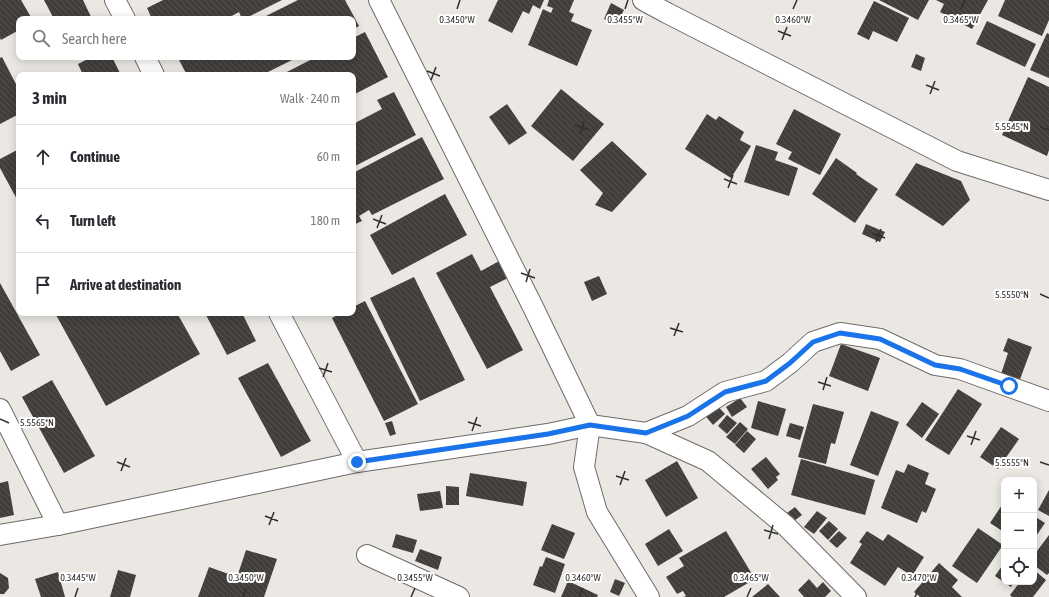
<!DOCTYPE html>
<html lang="en">
<head>
<meta charset="utf-8">
<style>
  body { margin:0; font-family:"Asap Condensed",sans-serif; background:#f2f2f3; color:#2b2b33 }
  .controls { position:absolute; right:12px; bottom:12px; display:grid; overflow:hidden; border-radius:8px; box-shadow:0 2px 10px #0003 }
  .controls button { width:36px; height:36px; display:grid; place-items:center; padding:0; border:0; border-bottom:1px solid #e1e1e2; background:#fff; color:#2b2b33; font:20px sans-serif }
  .stop { position:absolute; width:12px; height:12px; margin:-9px; border:3px solid #1a73e8; border-radius:50%; background:#fff }
  .stop.end { background:#1a73e8; border-color:#fff; box-shadow:0 1px 4px #0008 }
  .list { margin:0; padding:0; list-style:none }
  h2 { display:flex; justify-content:space-between; align-items:center; height:52px; margin:0; padding:0 16px; font-size:17px }
  h2 small { font-size:13px; font-weight:400; color:#7c7c81 }
  .list li { display:grid; grid-template-columns:26px 1fr auto; gap:12px; align-items:center; box-sizing:border-box; height:64px; padding:0 16px; border-top:1px solid #e1e1e2 }
  .list b { display:block; font-size:15px; white-space:nowrap }
  .list em { font-size:13px; font-style:normal; color:#7c7c81 }
  .icon { flex:none; width:22px; height:22px; fill:none; stroke:currentColor; stroke-width:2; stroke-linecap:round; stroke-linejoin:round }
  .map { position:relative; flex:none; width:1049px; height:597px; overflow:hidden }
  .search { position:absolute; background:#fff; box-shadow:0 2px 10px #0003; left:16px; top:16px; width:340px; height:44px; display:flex; align-items:center; gap:10px; box-sizing:border-box; padding:0 14px; border-radius:8px; color:#7c7c81; font-size:15px }
  .panel { position:absolute; background:#fff; box-shadow:0 2px 10px #0003; left:16px; top:72px; width:340px; height:244px; border-radius:8px }
  .map>svg:first-child { display:block }
</style>
</head>
<body>
<div class="map">
<svg width="1049" height="597" viewBox="0 0 1049 597">
  <defs>
    <pattern id="building-back-hatch" width="6" height="6" patternUnits="userSpaceOnUse"><rect width="6" height="6" fill="#413e3b"/><path d="M-1 5l2 2M0 0l6 6M5-1l2 2" fill="none" stroke="#54524f"/></pattern>
  </defs>
  <rect width="100%" height="100%" fill="#ebe8e4"/>
  <g fill="url(#building-back-hatch)">
    <polygon points="0,0 21,0 32,19 19,19 19,30 1,40 0,38"/>
    <polygon points="44,0 83,0 92,19 54,19"/>
    <polygon points="163,0 282,0 244,19 242,19 239,12 226,19 152,19 147,8"/>
    <polygon points="298,0 345,0 359,26 353,29 353,19 260,19"/>
    <polygon points="498,0 544,0 540,9 533,5 529,14 523,11 512,33 488,21"/>
    <polygon points="549,0 574,0 569,12 574,14 571,21 592,30 577,66 528,45 543,9 551,13 553,8 547,6"/>
    <polygon points="879,0 929,0 918,20"/>
    <polygon points="936,0 988,0 972,29 940,12 944,4"/>
    <polygon points="1005,0 1049,0 1049,20 1042,36 998,16"/>
    <polygon points="874,1 909,18 897,42 873,31 869,40 857,34"/>
    <polygon points="611,3 624,10 616,25 604,19"/>
    <polygon points="987,21 1036,44 1025,67 976,44"/>
    <polygon points="365,32 388,77 353,95 353,75 281,75 316,57 353,57 353,38"/>
    <polygon points="1047,33 1049,34 1049,78 1030,70"/>
    <polygon points="916,54 925,58 921,71 911,67"/>
    <polygon points="2,57 19,90 19,114 0,124 0,58"/>
    <polygon points="92,57 112,57 121,75 83,75 78,64"/>
    <polygon points="185,57 298,57 262,75 187,75 179,60"/>
    <polygon points="1028,77 1049,87 1049,150 1047,156 1002,135"/>
    <polygon points="561,89 604,124 573,161 531,126"/>
    <polygon points="394,92 416,135 353,167 353,124 382,109 377,100"/>
    <polygon points="507,104 527,133 509,145 489,117"/>
    <polygon points="794,109 841,134 820,175 788,159 792,152 776,144"/>
    <polygon points="707,114 716,120 719,116 744,132 740,140 751,146 731,178 685,149"/>
    <polygon points="422,137 444,179 372,215 369,210 359,216 362,221 353,225 353,173"/>
    <polygon points="612,141 647,174 612,212 595,205 603,193 580,170"/>
    <polygon points="756,145 778,152 775,160 798,168 789,196 744,182"/>
    <polygon points="19,149 19,203 0,168 0,159"/>
    <polygon points="836,158 857,173 856,174 878,189 855,223 812,194"/>
    <polygon points="916,163 961,181 970,200 943,226 895,195"/>
    <polygon points="445,194 467,235 392,275 370,235"/>
    <polygon points="866,224 885,232 880,242 862,234"/>
    <polygon points="472,254 481,271 501,260 510,277 490,287 523,350 487,369 436,273"/>
    <polygon points="599,276 607,294 592,301 584,282"/>
    <polygon points="414,277 465,380 420,401 370,298"/>
    <polygon points="0,283 40,355 11,371 0,351"/>
    <polygon points="365,301 418,404 384,421 332,318 341,313 353,313 353,307"/>
    <polygon points="55,313 177,313 200,354 106,406"/>
    <polygon points="205,313 242,313 256,341 227,355"/>
    <polygon points="1008,338 1032,347 1019,382 1001,374 1008,353 1003,351"/>
    <polygon points="841,344 880,358 868,391 829,376"/>
    <polygon points="268,363 311,441 281,457 238,378"/>
    <polygon points="52,380 95,456 64,473 22,397"/>
    <polygon points="958,389 982,404 949,455 925,440"/>
    <polygon points="740,398 747,407 732,417 726,407"/>
    <polygon points="758,401 786,409 778,436 751,428"/>
    <polygon points="714,402 725,414 713,425 703,413"/>
    <polygon points="922,402 939,414 922,438 906,425"/>
    <polygon points="813,404 844,412 835,444 831,443 826,464 798,457"/>
    <polygon points="871,411 899,422 878,476 850,465"/>
    <polygon points="727,415 737,423 727,434 718,426"/>
    <polygon points="392,421 396,434 390,436 385,423"/>
    <polygon points="740,422 748,429 735,444 726,437"/>
    <polygon points="790,423 804,427 800,440 786,436"/>
    <polygon points="1001,427 1019,439 998,469 980,457"/>
    <polygon points="747,431 756,439 744,453 735,445"/>
    <polygon points="766,457 780,474 776,477 778,480 768,489 751,469"/>
    <polygon points="801,459 875,480 865,515 791,495"/>
    <polygon points="677,461 698,498 666,517 645,480"/>
    <polygon points="908,464 929,473 925,484 936,489 926,513 922,511 917,523 881,508 896,470 904,473"/>
    <polygon points="470,473 527,482 523,506 466,496"/>
    <polygon points="8,481 14,515 0,518 0,483"/>
    <polygon points="446,486 459,487 459,505 446,505"/>
    <polygon points="1049,490 1049,516 1038,510"/>
    <polygon points="440,491 443,508 420,511 417,494"/>
    <polygon points="1004,502 1004,532 990,523"/>
    <polygon points="795,507 802,515 794,521 787,513"/>
    <polygon points="817,511 827,518 814,534 804,527"/>
    <polygon points="1034,516 1045,523 1034,539"/>
    <polygon points="829,521 838,529 828,540 819,531"/>
    <polygon points="552,524 575,533 564,559 541,550"/>
    <polygon points="978,528 1003,545 977,583 952,566"/>
    <polygon points="669,529 683,551 658,566 645,544"/>
    <polygon points="726,531 755,579 724,597 683,597 686,596 683,591 677,594 666,577 684,566 679,558"/>
    <polygon points="839,531 847,538 837,548 829,541"/>
    <polygon points="867,531 883,541 888,534 924,557 912,576 898,567 885,586 850,563 862,544 859,542"/>
    <polygon points="396,534 417,540 413,553 392,547"/>
    <polygon points="1049,535 1049,573 1047,575 1034,565 1034,555"/>
    <polygon points="420,549 442,557 438,570 415,561"/>
    <polygon points="246,550 277,559 264,597 198,597 209,567 237,577"/>
    <polygon points="546,557 565,564 555,593 533,585 540,566 542,567"/>
    <polygon points="939,563 958,580 952,587 962,597 920,597 914,592"/>
    <polygon points="1004,563 1004,582 1014,582 1011,587 995,576"/>
    <polygon points="118,570 136,575 130,597 110,597"/>
    <polygon points="1034,570 1046,580 1033,597 1012,597 1010,595 1020,582 1034,582"/>
    <polygon points="58,572 65,597 41,597 35,579"/>
    <polygon points="0,573 8,578 9,588 4,594 0,594"/>
    <polygon points="615,579 625,583 619,596 610,592"/>
    <polygon points="809,579 817,588 823,582 831,591 825,597 804,597 798,590"/>
    <polygon points="568,581 598,595 597,597 561,597"/>
    <polygon points="768,584 780,597 752,597"/>
  </g>
  <g fill="none" stroke-linecap="round" stroke-linejoin="round">
    <g stroke="#6e6b68" stroke-width="22">
      <g id="minor">
        <polyline points="115,0 125,19"/>
        <polyline points="379,0 534,309 590,425 584,467 597,512 649,597"/>
        <polyline points="643,0 667,13 957,161 1049,190"/>
        <polyline points="145,57 154,75"/>
        <polyline points="279,313 357,462"/>
        <polyline points="0,409 58,525"/>
        <polyline points="646,433 688,416 725,392 766,381 790,363 813,342 840,333 880,339 935,365 960,369 1049,401"/>
        <polyline points="0,535 58,525 357,462 548,434 590,425 646,433 708,461 786,526 856,597"/>
        <polyline points="367,555 459,597"/>
      </g>
    </g>
    <use href="#minor" stroke="#fff" stroke-width="20"/>
  </g>
  <g fill="none" stroke-linecap="round" stroke-linejoin="round">
    <polyline stroke="#1a73e8" stroke-width="5" points="357,462 548,434 590,425 646,433 688,416 725,392 766,381 790,363 813,342 840,333 880,339 935,365 960,369 1009,386"/>
  </g>
  <path fill="none" stroke="#312f2e" stroke-width="1.5" d="M457,9L460,0M625,9L628,0M793,9L797,0M961,9L965,0M778,31L791,36M782,40L787,27M427,71L440,76M431,80L436,67M926,85L939,90M930,94L935,81M575,125L589,130M1040,127L1049,130M580,134L584,121M724,179L737,184M728,188L733,175M373,219L386,224M377,228L382,215M872,233L885,238M876,242L881,229M521,273L535,278M526,282L530,269M1040,294L1049,298M670,328L683,332M674,336L679,323M319,368L332,372M323,377L328,363M818,382L831,386M823,390L827,377M0,419L9,423M468,422L481,426M472,431L477,417M967,436L980,440M971,445L976,431M117,462L130,467M1040,462L1049,465M121,471L126,458M616,476L629,480M620,485L625,471M265,516L278,521M269,525L274,512M764,530L778,534M769,539L773,525M75,597L78,588M243,597L246,588M411,597L415,588M579,597L583,588M747,597L751,588M915,597L919,588"/>
  <g font-size="10" text-anchor="middle" fill="#312f2e" stroke="#fff" stroke-width="4" stroke-linejoin="round" paint-order="stroke">
    <text x="457" y="23">0.3450°W</text>
    <text x="625" y="23">0.3455°W</text>
    <text x="793" y="23">0.3460°W</text>
    <text x="961" y="23">0.3465°W</text>
    <text x="1012" y="130">5.5545°N</text>
    <text x="1012" y="298">5.5550°N</text>
    <text x="37" y="426">5.5565°N</text>
    <text x="1012" y="466">5.5555°N</text>
    <text x="78" y="581">0.3445°W</text>
    <text x="246" y="581">0.3450°W</text>
    <text x="415" y="581">0.3455°W</text>
    <text x="583" y="581">0.3460°W</text>
    <text x="751" y="581">0.3465°W</text>
    <text x="919" y="581">0.3470°W</text>
  </g>
</svg>
<div class="controls">
<button>+</button>
<button>−</button>
<button><svg class="icon" aria-label="locate" viewBox="0 0 24 24"><circle cx="12" cy="12" r="6"/><path d="M12 2v4M12 18v4M2 12h4M18 12h4"/></svg></button>
</div>
<div class="stop" style="left:1009px;top:386px"></div>
<div class="stop end" style="left:357px;top:462px"></div>
<div class="search"><svg class="icon" aria-label="search" viewBox="0 0 24 24"><circle cx="10" cy="10" r="6"/><path d="M15 15l6 6"/></svg>Search here</div>
<section class="panel">
<h2>3 min<small>Walk · 240 m</small></h2>
<ul class="list">
<li><svg class="icon" aria-label="ahead" viewBox="0 0 24 24"><path d="M12 20V5M6 11l6-6 6 6"/></svg><div><b>Continue</b></div><em>60 m</em></li>
<li><svg class="icon" aria-label="left" viewBox="0 0 24 24"><path d="M17 20v-9H6M10 6l-5 5 5 5"/></svg><div><b>Turn left</b></div><em>180 m</em></li>
<li><svg class="icon" aria-label="arrive" viewBox="0 0 24 24"><path d="M6 21V4h12l-3 4 3 4H6"/></svg><div><b>Arrive at destination</b></div></li>
</ul>
</section>
</div>
</body>
</html>
